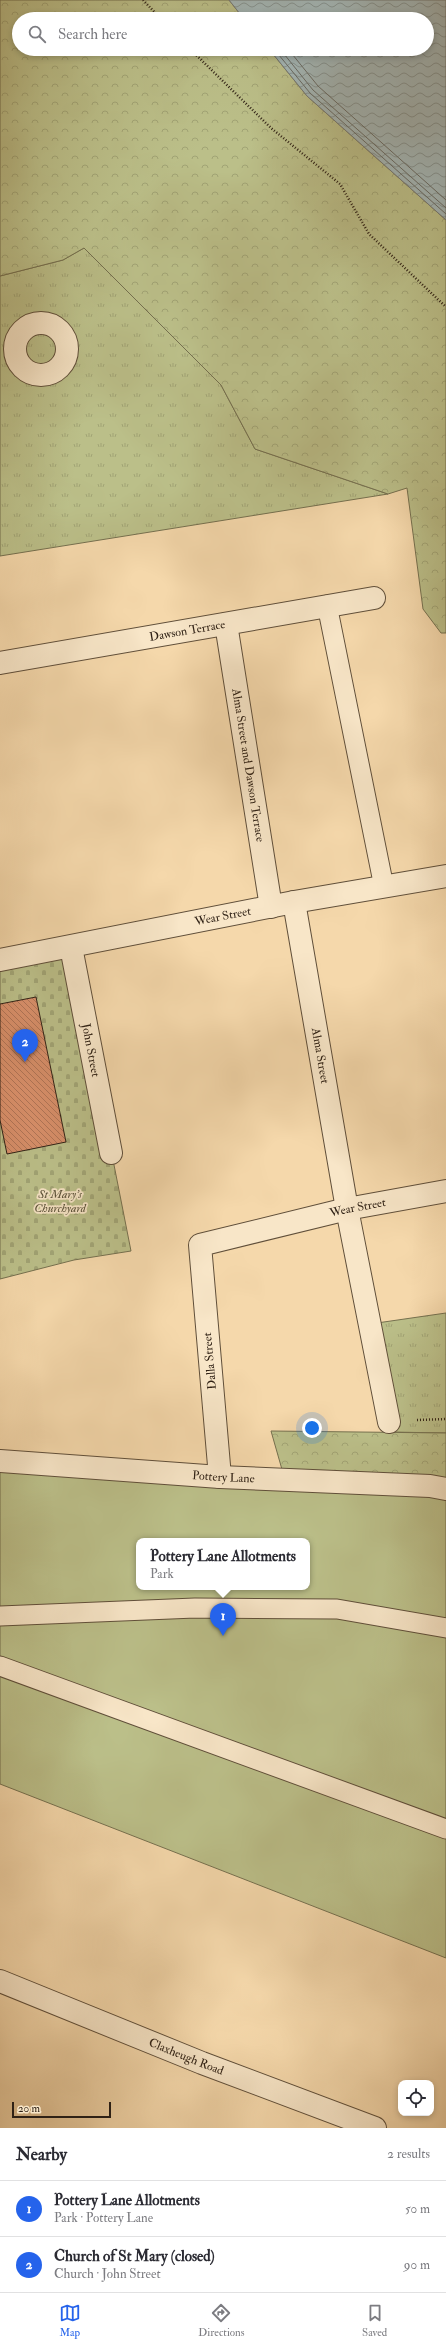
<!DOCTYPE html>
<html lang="en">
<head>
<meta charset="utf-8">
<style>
  body { margin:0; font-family:"IM FELL Double Pica",serif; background:#f7f7f7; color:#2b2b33 }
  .controls { position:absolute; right:12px; bottom:12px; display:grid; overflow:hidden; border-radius:8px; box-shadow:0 2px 6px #0003 }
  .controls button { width:36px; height:36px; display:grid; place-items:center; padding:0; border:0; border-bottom:1px solid #e1e1e2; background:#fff; color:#2b2b33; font:20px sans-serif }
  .scale { position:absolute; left:12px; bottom:10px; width:99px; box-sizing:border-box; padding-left:4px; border:2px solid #2f2115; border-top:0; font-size:11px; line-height:14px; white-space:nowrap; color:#2f2115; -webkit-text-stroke:3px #f8e6c8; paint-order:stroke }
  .you { position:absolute; left:312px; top:1428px; width:14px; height:14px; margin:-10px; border:3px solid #fff; border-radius:50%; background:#1a73e8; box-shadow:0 0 0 6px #1a73e833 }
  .badge { display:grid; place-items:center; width:26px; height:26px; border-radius:50%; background:#2563eb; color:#fff; font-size:13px; font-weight:700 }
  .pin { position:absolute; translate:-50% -33px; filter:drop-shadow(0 1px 2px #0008) }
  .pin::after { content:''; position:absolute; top:21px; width:14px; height:12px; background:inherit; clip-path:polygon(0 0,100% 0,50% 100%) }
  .popup { position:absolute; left:136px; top:1538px; width:174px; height:52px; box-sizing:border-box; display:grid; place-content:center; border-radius:8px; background:#fff; filter:drop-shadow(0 1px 3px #0005); font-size:13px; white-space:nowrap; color:#7c7c81 }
  .popup b { font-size:15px; color:#2b2b33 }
  .popup::after { content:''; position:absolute; left:50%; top:100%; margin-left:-8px; border:8px solid transparent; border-top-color:#fff }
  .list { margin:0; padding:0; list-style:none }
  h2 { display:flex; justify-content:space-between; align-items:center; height:52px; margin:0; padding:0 16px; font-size:17px }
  h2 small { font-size:13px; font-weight:400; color:#7c7c81 }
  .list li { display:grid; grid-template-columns:26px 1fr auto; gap:12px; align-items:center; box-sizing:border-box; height:56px; padding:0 16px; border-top:1px solid #e1e1e2 }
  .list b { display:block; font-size:15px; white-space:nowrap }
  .list p { margin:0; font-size:13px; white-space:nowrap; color:#7c7c81 }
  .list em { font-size:13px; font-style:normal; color:#7c7c81 }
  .icon { flex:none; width:22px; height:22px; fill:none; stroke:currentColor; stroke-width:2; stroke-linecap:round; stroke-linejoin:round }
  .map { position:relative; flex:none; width:446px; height:2128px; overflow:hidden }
  .search { position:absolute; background:#fff; box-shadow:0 2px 6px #0003; left:12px; right:12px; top:12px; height:44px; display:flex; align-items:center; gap:10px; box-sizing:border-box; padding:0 14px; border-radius:22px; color:#7c7c81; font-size:15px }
  .sheet { height:164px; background:#fff }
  nav { display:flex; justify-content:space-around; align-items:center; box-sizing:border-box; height:56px; border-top:1px solid #e1e1e2; background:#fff; font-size:11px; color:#7c7c81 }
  nav a { display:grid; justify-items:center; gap:2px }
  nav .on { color:#2563eb }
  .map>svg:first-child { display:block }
</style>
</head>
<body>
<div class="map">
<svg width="446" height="2128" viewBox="0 0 446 2128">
  <defs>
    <pattern id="grass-tufts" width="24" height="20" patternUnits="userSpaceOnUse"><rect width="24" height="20" fill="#bbbf89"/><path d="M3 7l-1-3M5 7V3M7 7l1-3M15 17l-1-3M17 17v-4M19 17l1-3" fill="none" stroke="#a1a475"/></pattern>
    <pattern id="forest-crowns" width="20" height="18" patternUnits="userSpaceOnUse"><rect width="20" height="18" fill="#bbbf89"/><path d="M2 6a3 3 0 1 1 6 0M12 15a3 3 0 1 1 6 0" fill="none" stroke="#a1a475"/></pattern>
    <pattern id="cemetery-stones" width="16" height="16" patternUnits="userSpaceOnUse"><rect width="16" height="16" fill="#bbbf89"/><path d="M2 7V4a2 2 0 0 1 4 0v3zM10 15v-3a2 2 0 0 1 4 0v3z" fill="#a1a475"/></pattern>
    <pattern id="water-waves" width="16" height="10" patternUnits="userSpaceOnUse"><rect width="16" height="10" fill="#a3b6b6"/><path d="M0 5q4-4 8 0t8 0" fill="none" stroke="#859493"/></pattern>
    <pattern id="building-back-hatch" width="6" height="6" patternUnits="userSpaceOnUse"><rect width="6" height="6" fill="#d88f6a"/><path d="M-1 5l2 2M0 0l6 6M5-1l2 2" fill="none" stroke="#b07456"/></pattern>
  </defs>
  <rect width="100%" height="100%" fill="#f5d8ab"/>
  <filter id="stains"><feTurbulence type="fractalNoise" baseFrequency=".005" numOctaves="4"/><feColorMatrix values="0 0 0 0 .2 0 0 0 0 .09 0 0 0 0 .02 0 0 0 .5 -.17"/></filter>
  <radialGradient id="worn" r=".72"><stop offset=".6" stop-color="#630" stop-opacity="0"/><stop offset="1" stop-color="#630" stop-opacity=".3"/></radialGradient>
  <g fill="url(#grass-tufts)" stroke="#75704f">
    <polygon points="84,248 221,385 255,449 388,494 0,556 0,276 63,260"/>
    <polygon points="446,1313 446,1433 390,1432 370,1324"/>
  </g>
  <g fill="url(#forest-crowns)" stroke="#75704f">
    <polygon points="0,0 229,0 244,19 19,19 19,49 269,49 307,96 446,220 446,633 441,633 423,609 407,488 388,494 255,449 221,385 84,248 63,260 0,276"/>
    <polygon points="271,1431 446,1433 446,1489 285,1480"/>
  </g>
  <polygon fill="url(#cemetery-stones)" stroke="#75704f" points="71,947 131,1251 74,1260 0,1279 0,960"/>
  <path fill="#bbbf89" stroke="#75704f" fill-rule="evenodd" d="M0,1461L446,1489V1958L0,1784ZM139,1541H307V1587H139Z"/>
  <polygon fill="url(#water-waves)" stroke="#757a76" points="229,0 446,0 446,220 307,96 269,49 427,49 427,19 244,19"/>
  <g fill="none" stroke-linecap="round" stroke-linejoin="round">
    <g stroke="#696c66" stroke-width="1">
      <polyline points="274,49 310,93 446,214"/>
      <polyline points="280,49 313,90 446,208"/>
      <polyline points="288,49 318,86 446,200"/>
    </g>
  </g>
  <polygon fill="url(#building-back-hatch)" stroke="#2f2115" points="36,997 66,1142 7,1154 0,1120 0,1004"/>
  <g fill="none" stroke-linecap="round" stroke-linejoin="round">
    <g stroke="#604f3a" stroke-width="21">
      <g id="service">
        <polyline points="327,605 384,887"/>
        <polyline points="0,1616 195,1608 337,1609 446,1628"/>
        <polyline points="0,1666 446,1829"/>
      </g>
    </g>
    <g stroke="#604f3a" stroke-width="24">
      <g id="minor">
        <circle cx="41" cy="349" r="26"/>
        <path id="s1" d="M226,624L271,907"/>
        <path id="s2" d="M0,663L374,598"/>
        <path id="s3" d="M294,902L347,1209L389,1422"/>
        <path id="s4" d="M71,947L111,1153"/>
        <path id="s5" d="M0,960L294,902L446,876"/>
        <path id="s6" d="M0,1461L220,1477L430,1486L446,1489"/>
        <path id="s7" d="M220,1477L200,1245L347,1209L446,1191"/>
        <path id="s8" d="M0,1981L202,2063L375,2128"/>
      </g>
    </g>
    <g stroke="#2f2115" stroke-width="2.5" stroke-dasharray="1 2" stroke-linecap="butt">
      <polyline points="143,0 161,19"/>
      <polyline points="190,49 271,128 340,184 369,234 446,307"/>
      <polyline points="417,1420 446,1419"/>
    </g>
    <use href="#service" stroke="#f8e6c8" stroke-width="19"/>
    <use href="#minor" stroke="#f8e6c8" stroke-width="22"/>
  </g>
  <g text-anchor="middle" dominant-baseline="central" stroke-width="3.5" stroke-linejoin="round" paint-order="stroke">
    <g font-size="12" fill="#2f2115" stroke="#f8e6c8">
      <text stroke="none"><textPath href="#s2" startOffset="190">Dawson Terrace</textPath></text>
      <text stroke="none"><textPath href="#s1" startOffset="143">Alma Street and Dawson Terrace</textPath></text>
      <text stroke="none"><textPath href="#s5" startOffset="227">Wear Street</textPath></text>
      <text stroke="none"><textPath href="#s4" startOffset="105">John Street</textPath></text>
      <text stroke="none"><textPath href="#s3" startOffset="156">Alma Street</textPath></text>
      <text stroke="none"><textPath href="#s7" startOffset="395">Wear Street</textPath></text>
      <text transform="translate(210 1361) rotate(-95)">Dalla Street</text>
      <text stroke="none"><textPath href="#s6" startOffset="224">Pottery Lane</textPath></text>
      <text stroke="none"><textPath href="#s8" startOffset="201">Claxheugh Road</textPath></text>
    </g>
    <g font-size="12" font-style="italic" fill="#595038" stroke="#f8e6c8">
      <text x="60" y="1194">St Mary's<tspan x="60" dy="14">Churchyard</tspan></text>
    </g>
  </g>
  <rect width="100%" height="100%" filter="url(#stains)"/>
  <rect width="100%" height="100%" fill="url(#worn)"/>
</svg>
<div class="controls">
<button><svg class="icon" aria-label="locate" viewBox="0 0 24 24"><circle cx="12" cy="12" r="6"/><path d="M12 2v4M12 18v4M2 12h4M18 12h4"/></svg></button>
</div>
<div class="scale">20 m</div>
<div class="you"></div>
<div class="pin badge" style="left:223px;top:1636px">1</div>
<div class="popup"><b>Pottery Lane Allotments</b>Park</div>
<div class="pin badge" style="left:25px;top:1062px">2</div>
<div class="search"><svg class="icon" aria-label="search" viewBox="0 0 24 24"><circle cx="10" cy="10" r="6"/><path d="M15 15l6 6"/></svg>Search here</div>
</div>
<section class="sheet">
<h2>Nearby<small>2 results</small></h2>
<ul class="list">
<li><span class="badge">1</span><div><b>Pottery Lane Allotments</b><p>Park · Pottery Lane</p></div><em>50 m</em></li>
<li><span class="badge">2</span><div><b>Church of St Mary (closed)</b><p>Church · John Street</p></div><em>90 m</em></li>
</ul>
</section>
<nav>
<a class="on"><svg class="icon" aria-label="map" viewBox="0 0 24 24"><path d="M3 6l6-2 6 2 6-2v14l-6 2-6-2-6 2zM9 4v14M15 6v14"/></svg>Map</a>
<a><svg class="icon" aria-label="directions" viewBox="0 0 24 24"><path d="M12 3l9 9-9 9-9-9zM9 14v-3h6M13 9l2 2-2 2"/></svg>Directions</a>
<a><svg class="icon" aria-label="saved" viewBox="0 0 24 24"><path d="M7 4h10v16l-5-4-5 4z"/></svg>Saved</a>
</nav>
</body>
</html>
